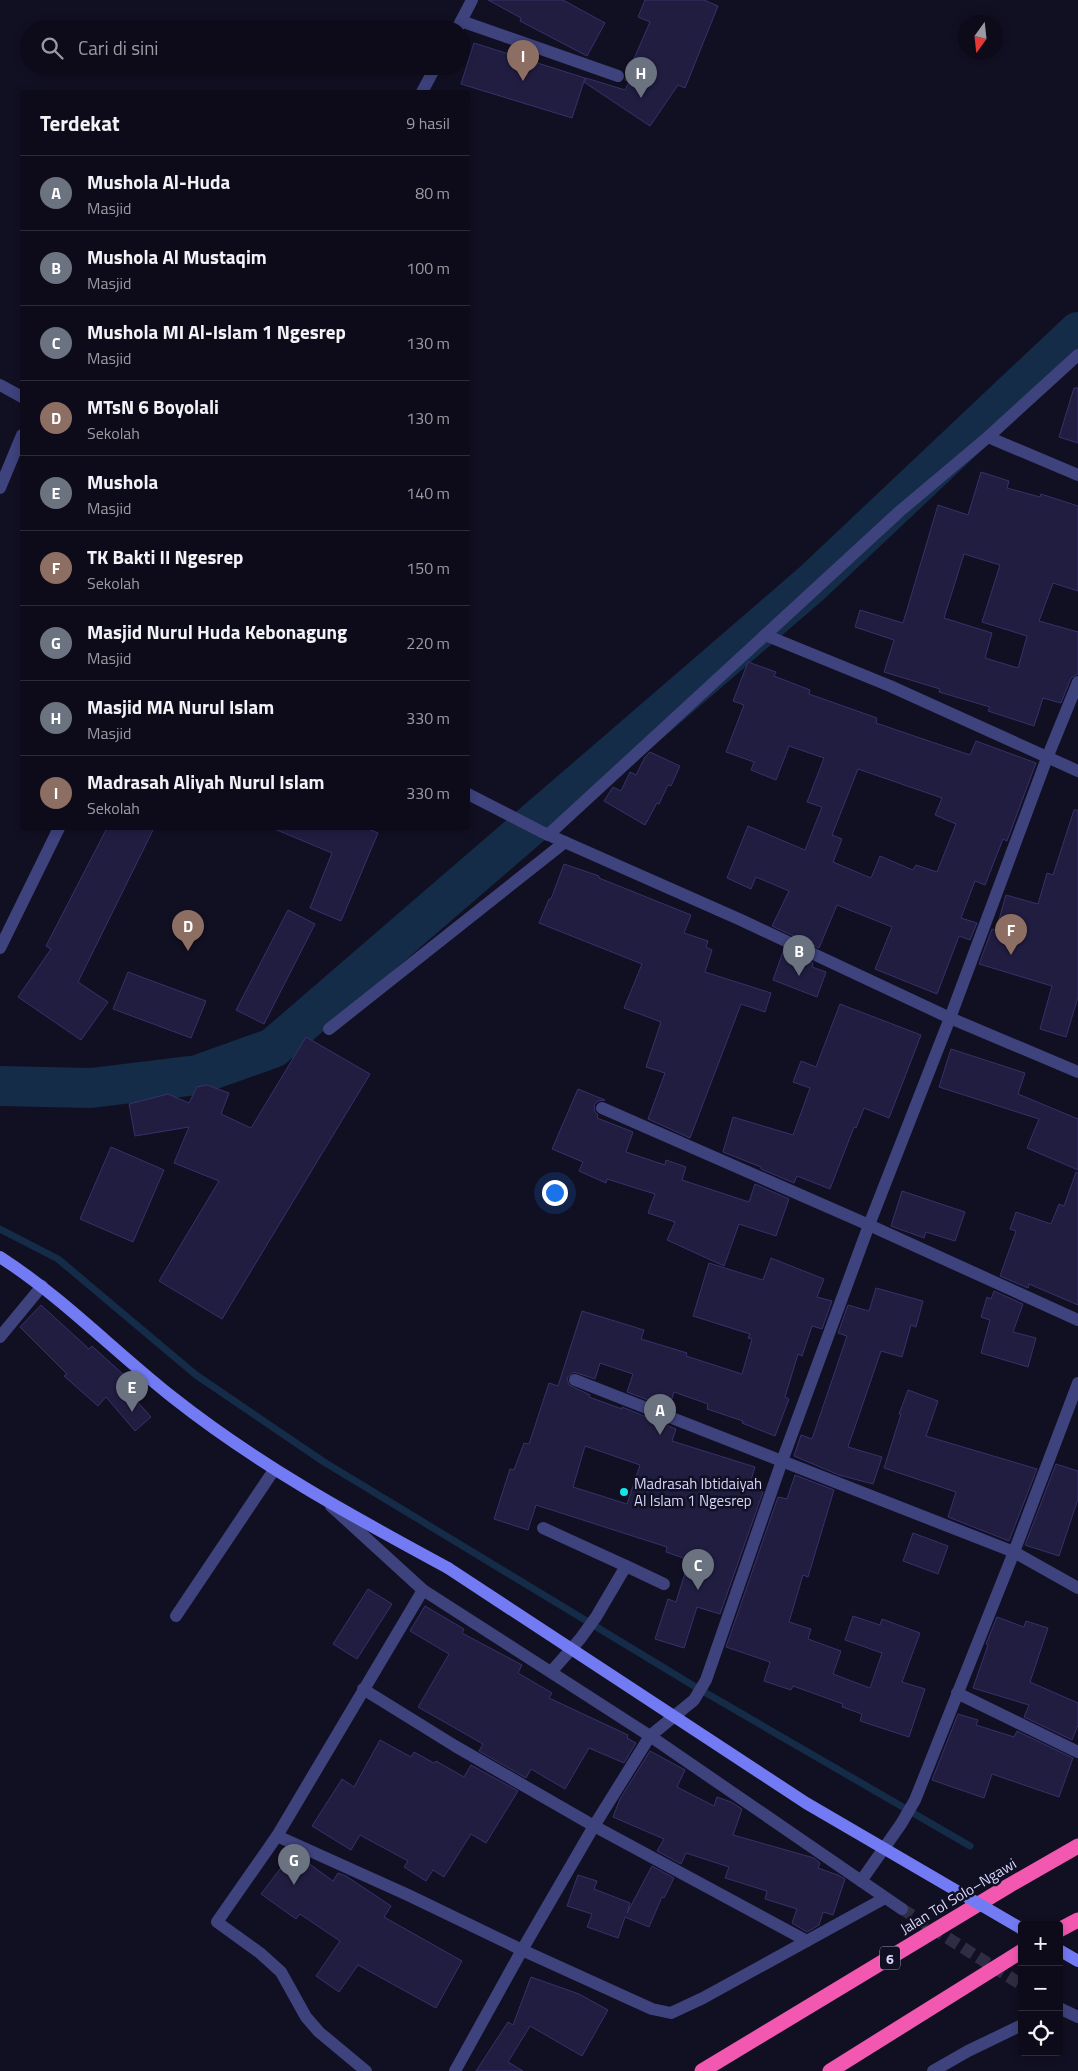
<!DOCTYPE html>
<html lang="id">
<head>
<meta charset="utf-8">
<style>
  body { margin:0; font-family:"Titillium Web",sans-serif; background:#1b1927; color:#f1f3f6 }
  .controls { position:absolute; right:15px; bottom:15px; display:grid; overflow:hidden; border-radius:5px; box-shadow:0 2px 8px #0003 }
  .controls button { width:45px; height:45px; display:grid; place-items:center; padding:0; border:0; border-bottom:1px solid #2d2b39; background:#0d0b1a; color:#f1f3f6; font:25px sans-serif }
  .compass { position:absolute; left:958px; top:15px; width:45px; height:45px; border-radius:50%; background:#0d0b1a; box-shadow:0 2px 8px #0003; rotate:195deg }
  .you { position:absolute; left:554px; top:1192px; width:18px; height:18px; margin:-12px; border:4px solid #fff; border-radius:50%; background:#1a73e8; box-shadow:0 0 0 8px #1a73e833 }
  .badge { display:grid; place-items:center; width:32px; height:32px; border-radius:50%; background:#b45309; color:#fff; font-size:16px; font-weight:700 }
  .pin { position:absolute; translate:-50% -41px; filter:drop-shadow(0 1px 2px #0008) }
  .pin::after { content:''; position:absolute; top:26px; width:18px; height:15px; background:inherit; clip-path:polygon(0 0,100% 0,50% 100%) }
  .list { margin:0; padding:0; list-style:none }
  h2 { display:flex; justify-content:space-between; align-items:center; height:65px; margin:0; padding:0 20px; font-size:21px }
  h2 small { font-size:16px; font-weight:400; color:#9a9ba2 }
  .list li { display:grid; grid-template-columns:32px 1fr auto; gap:15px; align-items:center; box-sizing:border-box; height:75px; padding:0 20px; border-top:1px solid #2d2b39 }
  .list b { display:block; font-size:19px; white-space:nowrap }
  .list p { margin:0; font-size:16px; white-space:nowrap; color:#9a9ba2 }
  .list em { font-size:16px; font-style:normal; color:#9a9ba2 }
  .icon { flex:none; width:28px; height:28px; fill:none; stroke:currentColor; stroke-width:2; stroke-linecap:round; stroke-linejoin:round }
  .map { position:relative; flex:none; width:1078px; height:2071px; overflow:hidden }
  .search { position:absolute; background:#0d0b1a; box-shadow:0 2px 8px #0003; left:20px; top:20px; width:450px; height:55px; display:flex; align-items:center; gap:12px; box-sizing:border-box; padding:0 18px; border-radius:28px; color:#9a9ba2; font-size:19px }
  .panel { position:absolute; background:#0d0b1a; box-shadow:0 2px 8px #0003; left:20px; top:90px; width:450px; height:740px; border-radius:5px }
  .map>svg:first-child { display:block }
</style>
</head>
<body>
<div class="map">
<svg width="1078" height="2071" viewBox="0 0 1078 2071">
  <rect width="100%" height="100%" fill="#110f22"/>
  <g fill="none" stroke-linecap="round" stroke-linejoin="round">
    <polyline stroke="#142c48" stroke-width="7" points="0,1229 58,1259 196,1375 324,1462 694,1686 970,1846"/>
    <polyline stroke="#142c48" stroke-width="40" points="0,1086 91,1088 197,1075 273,1048 812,583 1078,332"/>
  </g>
  <g fill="#211d41" stroke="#37316b" fill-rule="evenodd">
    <polygon points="488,0 563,0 605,23 587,56 520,21 521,18"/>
    <polygon points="645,0 704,0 718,6 685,88 678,85 650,126 584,82 586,78 625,90 629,82 625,80 626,77 650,22 638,17"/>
    <polygon points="474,43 585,78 572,118 461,84"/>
    <polygon points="1074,388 1078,388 1078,443 1059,437"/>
    <path d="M981,472L1009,481L1007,488L1040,497L1041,494L1078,506V591L1053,583L1039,621L1078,632V674L1071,678L1061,703L1043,698L1034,726L988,711L990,707L939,692L940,689L884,672L894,640L855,627L860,610L903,623L938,505L968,515ZM964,554L1000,565L982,622L1027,636L1018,668L985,658L992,633L944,618Z"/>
    <path d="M748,662L776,672L774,676L810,690L809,694L877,718L876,723L970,755L976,741L1036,763L1007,841L1003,839L985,885L975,881L961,918L977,923L970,940L959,936L937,994L875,969L892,927L837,905L819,948L772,926L789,891L756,877L751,889L727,878L748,826L805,850L822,807L807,802L824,758L789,746L776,780L751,770L754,762L726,752L744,705L733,701ZM858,769L942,798L935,815L956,824L937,872L916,865L913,870L880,856L871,878L833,862L842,839L832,835Z"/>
    <polygon points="650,752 680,766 671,786 668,785 659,804 657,803 645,825 604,801 613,787 621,791 630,772 636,775 645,757"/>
    <polygon points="1074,810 1078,810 1078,997 1066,1037 1040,1029 1052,986 979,964 992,929 996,930 1006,895 1038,904 1047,873 1053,875"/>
    <polygon points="107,828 154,828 78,982 108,1002 81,1040 18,997 51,949 46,946"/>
    <polygon points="272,828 366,828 378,833 341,921 310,908 332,853"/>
    <polygon points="564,864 599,876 599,878 691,915 684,933 708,941 706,947 712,950 705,972 771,993 765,1012 741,1004 690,1138 648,1119 665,1073 646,1067 661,1022 624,1008 642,964 539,923 549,899 551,899"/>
    <polygon points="288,910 315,924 264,1024 236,1010"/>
    <polygon points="784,949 813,963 812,967 826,972 817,997 773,980"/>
    <polygon points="128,972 206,1001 191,1038 113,1009"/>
    <polygon points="840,1004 921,1035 889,1118 864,1108 856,1128 854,1127 830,1189 797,1176 794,1183 761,1169 761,1167 723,1152 733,1117 793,1135 810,1088 793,1082 801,1061 816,1067"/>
    <polygon points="306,1037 370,1074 222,1319 159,1281 219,1181 174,1163 189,1127 135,1136 129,1104 168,1094 189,1103 197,1087 207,1085 229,1093 221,1114 251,1128"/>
    <polygon points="951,1049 1025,1073 1018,1094 1078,1119 1078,1170 1027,1148 1039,1119 939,1087"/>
    <polygon points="578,1089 605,1100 598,1101 594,1105 595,1112 598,1115 597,1118 633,1132 626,1152 665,1165 666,1160 686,1167 682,1180 749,1202 755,1184 789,1199 776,1236 739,1224 724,1266 667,1240 675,1222 648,1213 655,1194 607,1179 606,1183 579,1171 583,1162 552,1149"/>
    <polygon points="111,1147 164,1170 133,1242 80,1219"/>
    <polygon points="1076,1172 1078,1173 1078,1305 1029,1284 1028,1288 1000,1276 1016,1231 1010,1229 1016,1212 1051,1224 1059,1204 1064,1206"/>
    <polygon points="902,1191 965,1212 955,1241 926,1232 924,1238 891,1226"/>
    <path d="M771,1258L824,1279L817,1297L832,1301L822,1329L812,1326L802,1356L798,1354L785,1397L789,1399L775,1436L742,1423L743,1421L707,1409L708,1404L674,1392L669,1408L627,1392L633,1374L600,1363L595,1379L574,1372L567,1378L569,1385L590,1395L589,1397L622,1409V1407L676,1429L672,1441L755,1467L749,1487L763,1492L720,1614L697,1607L684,1648L655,1639L668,1599L676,1602L689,1560L666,1552L667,1547L536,1505L528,1530L494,1519L510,1469L514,1470L524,1443L529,1444L549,1383L558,1386L582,1311L644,1330L641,1339L687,1353L686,1356L742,1374L752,1339L748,1338L750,1334L693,1316L709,1263L763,1280ZM585,1446L640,1465L627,1504L573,1487Z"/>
    <polygon points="876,1288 923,1301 916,1327 911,1325 902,1357 881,1351 848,1447 882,1457 873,1484 839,1475 794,1456 801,1435 812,1439 847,1336 838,1333 848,1305 869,1311"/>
    <polygon points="994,1291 1023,1304 1013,1332 1036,1338 1028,1367 981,1353 990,1320 981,1317 987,1297 991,1299"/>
    <polygon points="41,1305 89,1349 92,1346 125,1376 120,1382 151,1417 135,1431 106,1397 98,1406 64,1376 67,1374 20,1327"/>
    <polygon points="908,1390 938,1401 926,1436 1037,1469 1009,1541 948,1517 956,1492 884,1468 901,1414 899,1414"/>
    <polygon points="1056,1464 1078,1471 1078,1499 1059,1556 1025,1545"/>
    <polygon points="795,1475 834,1490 808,1577 803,1575 789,1622 811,1629 808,1639 841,1651 833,1674 870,1688 882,1653 845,1640 853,1616 880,1625 882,1619 920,1633 902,1682 925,1689 909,1737 860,1721 862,1714 842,1707 843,1704 793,1686 791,1690 764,1681 770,1662 726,1647 778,1497 787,1499"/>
    <polygon points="913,1533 948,1546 938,1574 903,1561"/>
    <polygon points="368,1589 392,1604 357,1659 333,1644"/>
    <polygon points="425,1606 464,1629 462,1633 522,1665 518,1673 552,1693 549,1698 628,1735 627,1738 636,1743 624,1763 589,1748 565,1789 531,1769 526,1778 479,1751 483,1744 418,1707 449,1654 410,1631"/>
    <polygon points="997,1617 1024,1627 1026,1621 1048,1628 1030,1682 1078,1703 1078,1725 1072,1740 1024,1717 1029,1705 973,1688 988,1645 986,1644"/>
    <polygon points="958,1714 978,1720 976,1725 1014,1737 1017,1731 1073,1758 1059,1797 992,1774 984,1798 932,1780"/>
    <polygon points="380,1740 411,1757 414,1752 434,1763 436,1761 464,1777 471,1765 518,1791 486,1843 471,1834 444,1877 433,1870 426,1881 404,1867 408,1861 360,1835 351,1850 312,1826 342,1779 354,1787"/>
    <polygon points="650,1751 685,1770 677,1787 714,1806 717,1797 731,1802 742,1809 733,1835 814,1858 820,1863 818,1868 838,1875 845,1879 833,1915 823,1912 819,1925 807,1932 792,1923 797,1909 765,1899 767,1891 725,1878 729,1867 686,1853 681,1864 657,1851 664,1839 613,1817 620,1799"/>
    <polygon points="293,1852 333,1881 338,1873 346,1876 391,1906 384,1917 462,1961 436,2008 358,1965 339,1992 316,1976 340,1941 300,1914 296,1919 261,1894"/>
    <polygon points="652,1866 674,1878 664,1898 662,1897 649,1927 625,1917 618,1938 587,1927 592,1914 567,1906 578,1875 597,1881 594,1889 630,1903 627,1913"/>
    <polygon points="531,1977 579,1994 608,2010 582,2056 530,2026 508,2062 523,2071 476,2071 508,2022 513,2025"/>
  </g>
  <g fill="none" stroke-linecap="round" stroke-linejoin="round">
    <polyline stroke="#2e2d43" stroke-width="12" stroke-dasharray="12 6" stroke-linecap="butt" points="902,1909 1022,1985"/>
    <g stroke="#3e427d" stroke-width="12">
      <polyline points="0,385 22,397"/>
      <polyline points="0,488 22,435"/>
      <polyline points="329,1029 565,842"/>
      <polyline points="176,1616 274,1470"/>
    </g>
    <g stroke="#3e427d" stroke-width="12">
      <polyline points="461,21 618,76"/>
      <polyline points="457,29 472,0"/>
      <polyline points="422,92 436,66"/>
      <polyline points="988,437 1078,475"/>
      <polyline points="765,635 890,686 1078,771"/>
      <polyline points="468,794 542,832 741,920 950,1018 1078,1072"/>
      <polyline points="548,835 900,511 988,437 1078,355"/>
      <polyline points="0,948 59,828"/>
      <polyline points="602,1108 869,1225 1078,1320"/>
      <polyline points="0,1337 42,1286"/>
      <polyline points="575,1380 1014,1552 1078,1588"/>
      <polyline points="331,1506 423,1590 650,1736 902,1909"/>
      <polyline points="543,1528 626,1566 596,1617 580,1639 551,1672"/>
      <polyline points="626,1566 664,1584"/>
      <polyline points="363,1689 455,1746 594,1826 807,1941"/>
      <polyline points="957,1693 1078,1752"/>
      <polyline points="277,1836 408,1895 522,1950 455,2071"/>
      <polyline points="861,1881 901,1824 915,1800 1014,1552 1078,1383"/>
      <polyline points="885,1898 703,1998 671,2013 652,2009 522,1950 594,1826 650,1736 694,1700 706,1680 782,1461 869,1225 950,1018 1047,758 1078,682"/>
      <polyline points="1059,2008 1078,2017"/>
      <polyline points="366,2071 319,2032 306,2017 281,1972 260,1953 217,1922 277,1836 423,1590"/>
      <polyline points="933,2071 968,2051 1022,2025"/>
    </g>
    <g stroke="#727bf4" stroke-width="12">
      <path d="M0,1257C62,1297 113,1350 171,1396C258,1465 350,1515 448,1568"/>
      <polyline points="1059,1950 1078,1961"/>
    </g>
    <g stroke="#f258b0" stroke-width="15">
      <polyline points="1059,1930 1078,1920"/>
      <polyline points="702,2071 1010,1885 1078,1846"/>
      <polyline points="830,2071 1022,1951"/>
    </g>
    <polyline stroke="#727bf4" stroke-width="12" points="448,1568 806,1803 1022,1929"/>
  </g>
  <circle fill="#13e6e9" stroke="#110f22" stroke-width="2" cx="624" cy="1492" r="5"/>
  <g text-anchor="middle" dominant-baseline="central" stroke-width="5" stroke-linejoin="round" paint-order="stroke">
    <rect fill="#110f22" stroke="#9a99bb" stroke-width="1" x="880" y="1946.5" width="20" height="23" rx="4"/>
    <g font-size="14" font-weight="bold" fill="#d5d4fc">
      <text x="890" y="1958">6</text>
    </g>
    <g font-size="15" fill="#d5d4fc" stroke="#110f22" text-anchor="start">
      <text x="634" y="1483">Madrasah Ibtidaiyah<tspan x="634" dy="17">Al Islam 1 Ngesrep</tspan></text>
    </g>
    <g font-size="15" fill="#d5d4fc" stroke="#110f22">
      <text transform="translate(958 1896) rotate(-31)">Jalan Tol Solo–Ngawi</text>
    </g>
  </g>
</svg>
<div class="controls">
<button>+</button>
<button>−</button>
<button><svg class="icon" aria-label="locate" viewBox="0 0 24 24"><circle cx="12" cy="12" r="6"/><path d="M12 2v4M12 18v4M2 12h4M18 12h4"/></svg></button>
</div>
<svg class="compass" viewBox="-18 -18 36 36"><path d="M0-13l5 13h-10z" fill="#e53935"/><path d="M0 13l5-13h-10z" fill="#9a9ba2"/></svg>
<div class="you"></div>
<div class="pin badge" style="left:660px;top:1435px;background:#6b7280">A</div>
<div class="pin badge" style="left:799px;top:976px;background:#6b7280">B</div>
<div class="pin badge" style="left:698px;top:1590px;background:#6b7280">C</div>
<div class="pin badge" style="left:188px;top:951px;background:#8d6e63">D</div>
<div class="pin badge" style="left:132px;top:1412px;background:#6b7280">E</div>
<div class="pin badge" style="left:1011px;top:955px;background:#8d6e63">F</div>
<div class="pin badge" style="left:294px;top:1885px;background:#6b7280">G</div>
<div class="pin badge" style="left:641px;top:98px;background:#6b7280">H</div>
<div class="pin badge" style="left:523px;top:81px;background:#8d6e63">I</div>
<div class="search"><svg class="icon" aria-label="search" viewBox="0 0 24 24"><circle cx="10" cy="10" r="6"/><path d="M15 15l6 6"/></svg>Cari di sini</div>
<section class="panel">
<h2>Terdekat<small>9 hasil</small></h2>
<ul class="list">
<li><span class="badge" style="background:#6b7280">A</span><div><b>Mushola Al-Huda</b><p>Masjid</p></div><em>80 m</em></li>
<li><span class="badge" style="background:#6b7280">B</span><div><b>Mushola Al Mustaqim</b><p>Masjid</p></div><em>100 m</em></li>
<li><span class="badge" style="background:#6b7280">C</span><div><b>Mushola MI Al-Islam 1 Ngesrep</b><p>Masjid</p></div><em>130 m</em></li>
<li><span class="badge" style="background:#8d6e63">D</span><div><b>MTsN 6 Boyolali</b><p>Sekolah</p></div><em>130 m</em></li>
<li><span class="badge" style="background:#6b7280">E</span><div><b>Mushola</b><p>Masjid</p></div><em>140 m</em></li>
<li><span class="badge" style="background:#8d6e63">F</span><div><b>TK Bakti II Ngesrep</b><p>Sekolah</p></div><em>150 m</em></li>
<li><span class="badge" style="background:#6b7280">G</span><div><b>Masjid Nurul Huda Kebonagung</b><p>Masjid</p></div><em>220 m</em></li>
<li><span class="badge" style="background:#6b7280">H</span><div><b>Masjid MA Nurul Islam</b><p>Masjid</p></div><em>330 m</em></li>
<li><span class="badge" style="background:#8d6e63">I</span><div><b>Madrasah Aliyah Nurul Islam</b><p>Sekolah</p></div><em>330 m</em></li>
</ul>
</section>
</div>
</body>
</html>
